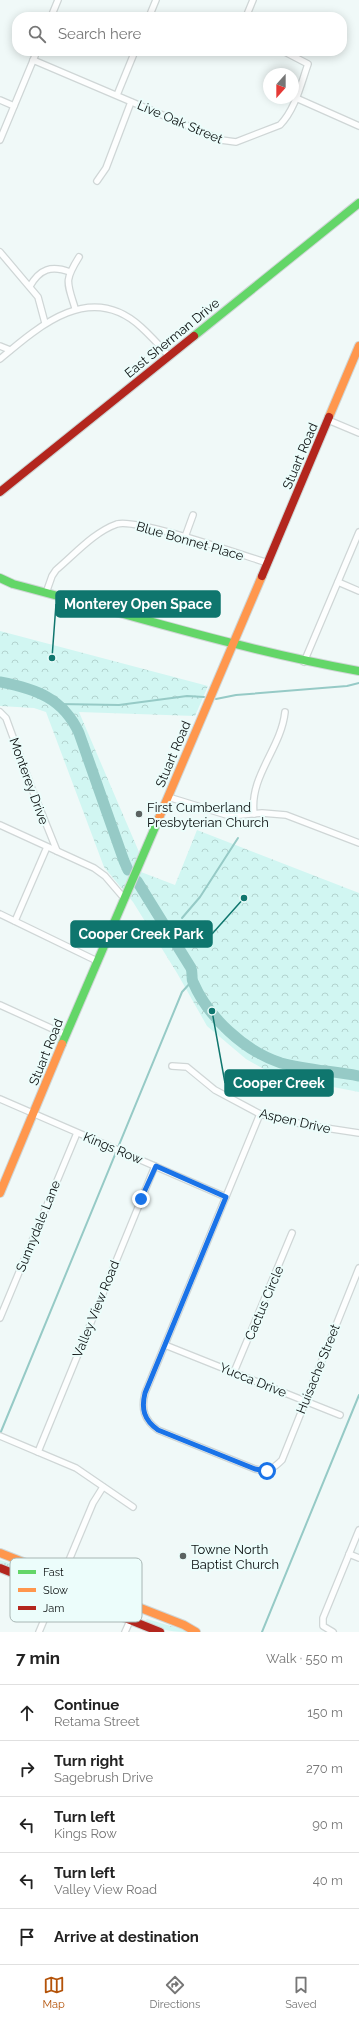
<!DOCTYPE html>
<html lang="en">
<head>
<meta charset="utf-8">
<style>
  body { margin:0; font-family:Raleway,sans-serif; background:#f6f6f6; color:#222 }
  .compass { position:absolute; left:263px; top:68px; width:36px; height:36px; border-radius:50%; background:#fff; box-shadow:0 2px 10px #0003; rotate:201deg }
  .stop { position:absolute; width:12px; height:12px; margin:-9px; border:3px solid #1a73e8; border-radius:50%; background:#fff }
  .stop.end { background:#1a73e8; border-color:#fff; box-shadow:0 1px 4px #0008 }
  .list { margin:0; padding:0; list-style:none }
  h2 { display:flex; justify-content:space-between; align-items:center; height:52px; margin:0; padding:0 16px; font-size:17px }
  h2 small { font-size:13px; font-weight:400; color:#767676 }
  .list li { display:grid; grid-template-columns:26px 1fr auto; gap:12px; align-items:center; box-sizing:border-box; height:56px; padding:0 16px; border-top:1px solid #e0e0e0 }
  .list b { display:block; font-size:15px; white-space:nowrap }
  .list p { margin:0; font-size:13px; white-space:nowrap; color:#767676 }
  .list em { font-size:13px; font-style:normal; color:#767676 }
  .icon { flex:none; width:22px; height:22px; fill:none; stroke:currentColor; stroke-width:2; stroke-linecap:round; stroke-linejoin:round }
  .map { position:relative; flex:none; width:359px; height:1632px; overflow:hidden }
  .search { position:absolute; background:#fff; box-shadow:0 2px 10px #0003; left:12px; right:12px; top:12px; height:44px; display:flex; align-items:center; gap:10px; box-sizing:border-box; padding:0 14px; border-radius:16px; color:#767676; font-size:15px }
  .sheet { height:332px; background:#fff }
  nav { display:flex; justify-content:space-around; align-items:center; box-sizing:border-box; height:56px; border-top:1px solid #e0e0e0; background:#fff; font-size:11px; color:#767676 }
  nav a { display:grid; justify-items:center; gap:2px }
  nav .on { color:#b45309 }
  .map>svg:first-child { display:block }
</style>
</head>
<body>
<div class="map">
<svg width="359" height="1632" viewBox="0 0 359 1632">
  <defs>
    <pattern id="grass-tufts" width="24" height="20" patternUnits="userSpaceOnUse"><rect width="24" height="20" fill="#d1f6f2"/><path d="M3 7l-1-3M5 7V3M7 7l1-3M15 17l-1-3M17 17v-4M19 17l1-3" fill="none" stroke="#b2d2ce"/></pattern>
    <pattern id="park-crowns" width="20" height="18" patternUnits="userSpaceOnUse"><rect width="20" height="18" fill="#d1f6f2"/><path d="M2 6a3 3 0 1 1 6 0M12 15a3 3 0 1 1 6 0" fill="none" stroke="#b2d2ce"/></pattern>
  </defs>
  <rect width="100%" height="100%" fill="#f0f9f8"/>
  <g fill="url(#grass-tufts)">
    <polygon points="0,1560 41,1573 49,1578 39,1577 0,1564"/>
    <path d="M147,1619L191,1632C175,1632 159,1631 145,1621Z"/>
  </g>
  <polygon fill="url(#park-crowns)" points="0,631 208,686 195,716 79,712 139,852 141,872 175,885 197,830 359,893 359,1092 276,1076 246,1059 207,1026 177,973 133,902 104,867 46,712 34,708 0,706"/>
  <g fill="none" stroke-linecap="round" stroke-linejoin="round">
    <g stroke="#96cac6" stroke-width="2">
      <polyline points="216,699 236,695 347,686 359,683"/>
      <polyline points="59,704 119,705 187,696 204,697"/>
      <polyline points="182,918 200,897 238,838"/>
      <polyline points="170,932 178,922"/>
      <polyline points="0,1434 182,992 192,981"/>
      <polyline points="262,1632 359,1395"/>
    </g>
    <g stroke="#96cac6" stroke-width="11">
      <path d="M0,682C36,689 63,698 79,733L124,861L128,870"/>
      <path d="M137,881L191,968C193,973 191,978 193,982C208,1017 244,1051 281,1063C306,1070 333,1071 359,1076"/>
    </g>
    <g stroke="#cfd6d6" stroke-width="8">
      <g id="street">
        <polyline points="51,17 58,0"/>
        <polyline points="149,17 156,0"/>
        <polyline points="246,17 253,0"/>
        <path d="M33,60L221,140L236,142L280,125C295,110 301,84 308,64L283,51"/>
        <polyline points="117,95 135,51"/>
        <polyline points="296,98 359,126"/>
        <polyline points="0,100 14,106"/>
        <polyline points="0,140 37,51"/>
        <polyline points="97,181 106,168 131,102"/>
        <polyline points="0,252 38,297 45,323"/>
        <path d="M30,286C40,269 51,265 70,272"/>
        <path d="M75,308C67,282 64,281 79,257"/>
        <polyline points="0,346 10,350"/>
        <path d="M0,359C40,325 91,281 141,327C151,336 160,346 169,356"/>
        <polyline points="328,420 359,433"/>
        <polyline points="185,537 193,515"/>
        <polyline points="338,582 359,591"/>
        <path d="M46,593L52,576L56,570C75,554 94,532 117,524C137,518 242,555 268,563"/>
        <polyline points="304,662 359,532"/>
        <polyline points="0,712 6,718 32,789 57,851"/>
        <polyline points="168,797 230,816 262,813 286,815 359,843"/>
        <path d="M254,814C249,776 281,749 285,712"/>
        <polyline points="0,825 94,868 105,876 123,897"/>
        <polyline points="0,914 97,961"/>
        <polyline points="15,921 47,847"/>
        <polyline points="0,1005 66,1035"/>
        <polyline points="172,1066 187,1067 215,1090 260,1114 306,1125 359,1133"/>
        <polyline points="0,1099 226,1197"/>
        <path d="M260,1114L145,1393C141,1409 144,1420 158,1430L255,1469C268,1472 273,1469 282,1460L359,1268"/>
        <polyline points="0,1318 77,1133"/>
        <polyline points="165,1345 340,1415"/>
        <polyline points="234,1372 292,1233"/>
        <polyline points="0,1436 76,1468 133,1507"/>
        <polyline points="38,1452 155,1166"/>
        <polyline points="349,1554 359,1558"/>
        <polyline points="39,1632 93,1503 103,1487"/>
        <polyline points="125,1632 137,1605"/>
        <polyline points="333,1632 323,1626 323,1618 359,1530"/>
      </g>
    </g>
    <g stroke="#cfd6d6" stroke-width="10">
      <g id="fast">
        <polyline points="194,336 359,203"/>
        <path d="M0,578L13,584C128,614 241,650 359,671"/>
        <polyline points="62,1044 159,818"/>
      </g>
    </g>
    <g stroke="#cfd6d6" stroke-width="10">
      <g id="slow">
        <polyline points="329,417 359,346"/>
        <polyline points="159,818 262,576"/>
        <polyline points="0,1193 62,1044"/>
        <polyline points="0,1553 184,1625 196,1632"/>
      </g>
    </g>
    <g stroke="#cfd6d6" stroke-width="10">
      <g id="jam">
        <polyline points="0,492 194,336"/>
        <polyline points="262,576 329,417"/>
        <polyline points="0,1568 160,1632"/>
      </g>
    </g>
    <use href="#street" stroke="#fdfefe" stroke-width="5.5"/>
    <use href="#fast" stroke="#63d668" stroke-width="8"/>
    <use href="#slow" stroke="#ff974d" stroke-width="8"/>
    <use href="#jam" stroke="#b3261e" stroke-width="8"/>
  </g>
  <g fill="none" stroke-linecap="round" stroke-linejoin="round">
    <path stroke="#1a73e8" stroke-width="5" d="M141,1199L156,1166L226,1197L145,1393C141,1409 144,1420 158,1430L255,1469L267,1471"/>
  </g>
  <g fill="#5b6261" stroke="#ecfdfb" stroke-width="1.5">
    <circle cx="139" cy="814" r="4"/>
    <circle cx="183" cy="1556" r="4"/>
  </g>
  <g text-anchor="middle" dominant-baseline="central" stroke-width="4" stroke-linejoin="round" paint-order="stroke">
    <g font-size="13" fill="#0b1010" stroke="#ecfdfb">
      <text transform="translate(180 122) rotate(23)">Live Oak Street</text>
      <text transform="translate(172 338) rotate(-39)">East Sherman Drive</text>
      <text transform="translate(300 456) rotate(-67)">Stuart Road</text>
      <text transform="translate(190 541) rotate(16)">Blue Bonnet Place</text>
      <text transform="translate(173 754) rotate(-67)">Stuart Road</text>
      <text transform="translate(29 781) rotate(70)">Monterey Drive</text>
      <text transform="translate(46 1052) rotate(-68)">Stuart Road</text>
      <text transform="translate(295 1121) rotate(13)">Aspen Drive</text>
      <text transform="translate(113 1148) rotate(23)">Kings Row</text>
      <text transform="translate(38 1226) rotate(-68)">Sunnydale Lane</text>
      <text transform="translate(264 1303) rotate(-67)">Cactus Circle</text>
      <text transform="translate(96 1309) rotate(-68)">Valley View Road</text>
      <text transform="translate(318 1369) rotate(-68)">Huisache Street</text>
      <text transform="translate(253 1380) rotate(22)">Yucca Drive</text>
    </g>
    <g font-size="13" fill="#0b1010" stroke="#ecfdfb" text-anchor="start">
      <text x="147" y="807">First Cumberland<tspan x="147" dy="15">Presbyterian Church</tspan></text>
      <text x="191" y="1549">Towne North<tspan x="191" dy="15">Baptist Church</tspan></text>
    </g>
  </g>
  <rect x="10" y="1558" width="132" height="64" rx="6" fill="#ecfdfb" stroke="#a8b6b4" stroke-width="1"/>
  <rect x="18" y="1570" width="18" height="4" fill="#63d668"/>
  <rect x="18" y="1588" width="18" height="4" fill="#ff974d"/>
  <rect x="18" y="1606" width="18" height="4" fill="#b3261e"/>
  <g font-size="11" fill="#0b1010">
    <text x="43" y="1576">Fast</text>
    <text x="43" y="1594">Slow</text>
    <text x="43" y="1612">Jam</text>
  </g>
  <path fill="none" stroke="#0f766e" stroke-width="1.5" d="M52 658L56 604M244 898L212 934M212 1011L225 1083"/>
  <g fill="#0f766e" stroke="#ecfdfb" stroke-width="1.5">
    <circle cx="52" cy="658" r="4"/>
    <circle cx="244" cy="898" r="4"/>
    <circle cx="212" cy="1011" r="4"/>
  </g>
  <g fill="#0f766e" stroke="#0f766e" stroke-width="1.5">
    <rect x="56" y="591" width="164" height="26" rx="4"/>
    <rect x="71" y="921" width="141" height="26" rx="4"/>
    <rect x="225" y="1070" width="108" height="26" rx="4"/>
  </g>
  <g font-size="14" text-anchor="middle" font-weight="bold" fill="#fff">
    <text x="138" y="609">Monterey Open Space</text>
    <text x="141" y="939">Cooper Creek Park</text>
    <text x="279" y="1088">Cooper Creek</text>
  </g>
</svg>
<svg class="compass" viewBox="-18 -18 36 36"><path d="M0-13l5 13h-10z" fill="#e53935"/><path d="M0 13l5-13h-10z" fill="#767676"/></svg>
<div class="stop" style="left:267px;top:1471px"></div>
<div class="stop end" style="left:141px;top:1199px"></div>
<div class="search"><svg class="icon" aria-label="search" viewBox="0 0 24 24"><circle cx="10" cy="10" r="6"/><path d="M15 15l6 6"/></svg>Search here</div>
</div>
<section class="sheet">
<h2>7 min<small>Walk · 550 m</small></h2>
<ul class="list">
<li><svg class="icon" aria-label="ahead" viewBox="0 0 24 24"><path d="M12 20V5M6 11l6-6 6 6"/></svg><div><b>Continue</b><p>Retama Street</p></div><em>150 m</em></li>
<li><svg class="icon" aria-label="right" viewBox="0 0 24 24"><path d="M7 20v-9h11M14 6l5 5-5 5"/></svg><div><b>Turn right</b><p>Sagebrush Drive</p></div><em>270 m</em></li>
<li><svg class="icon" aria-label="left" viewBox="0 0 24 24"><path d="M17 20v-9H6M10 6l-5 5 5 5"/></svg><div><b>Turn left</b><p>Kings Row</p></div><em>90 m</em></li>
<li><svg class="icon" aria-label="left" viewBox="0 0 24 24"><path d="M17 20v-9H6M10 6l-5 5 5 5"/></svg><div><b>Turn left</b><p>Valley View Road</p></div><em>40 m</em></li>
<li><svg class="icon" aria-label="arrive" viewBox="0 0 24 24"><path d="M6 21V4h12l-3 4 3 4H6"/></svg><div><b>Arrive at destination</b></div></li>
</ul>
</section>
<nav>
<a class="on"><svg class="icon" aria-label="map" viewBox="0 0 24 24"><path d="M3 6l6-2 6 2 6-2v14l-6 2-6-2-6 2zM9 4v14M15 6v14"/></svg>Map</a>
<a><svg class="icon" aria-label="directions" viewBox="0 0 24 24"><path d="M12 3l9 9-9 9-9-9zM9 14v-3h6M13 9l2 2-2 2"/></svg>Directions</a>
<a><svg class="icon" aria-label="saved" viewBox="0 0 24 24"><path d="M7 4h10v16l-5-4-5 4z"/></svg>Saved</a>
</nav>
</body>
</html>
